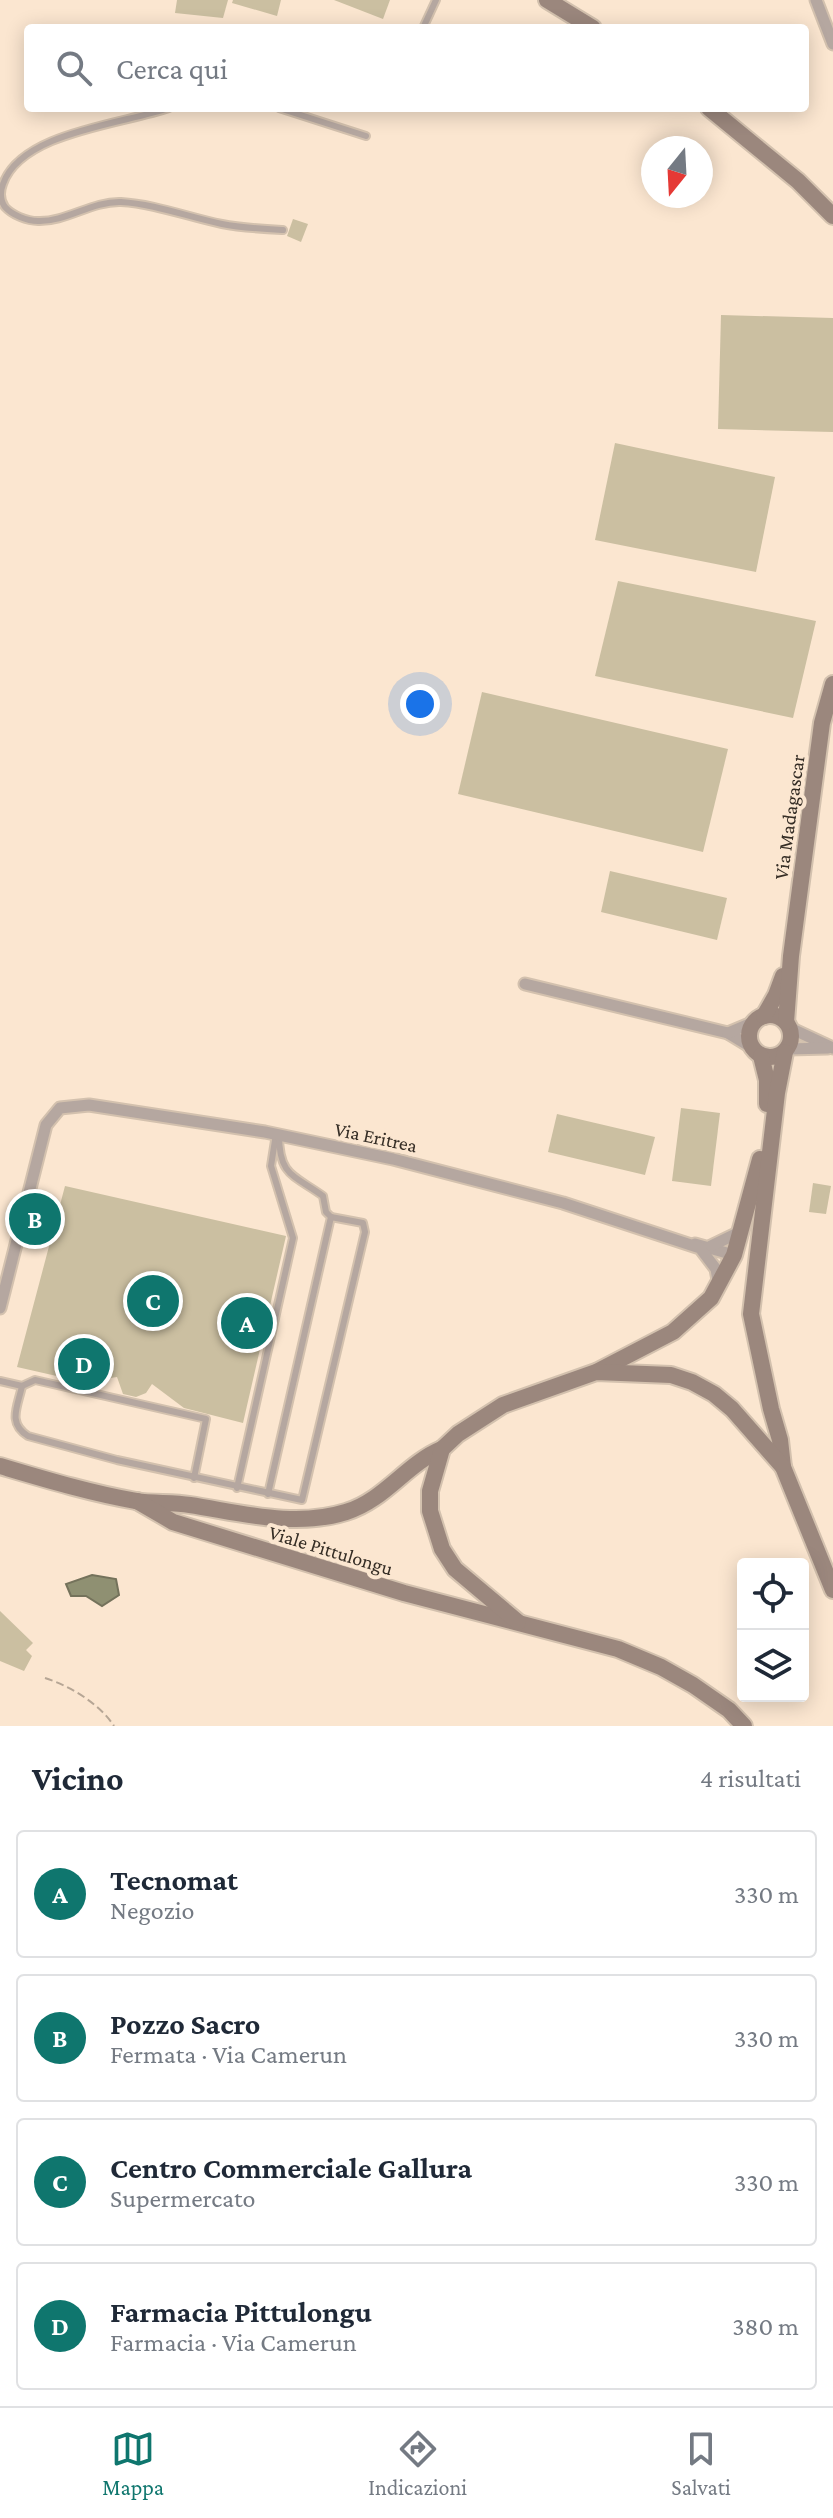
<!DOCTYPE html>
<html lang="it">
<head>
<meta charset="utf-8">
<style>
  body { margin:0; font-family:"Crimson Pro",serif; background:#f2f2f3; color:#1f2937 }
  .controls { position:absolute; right:24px; bottom:24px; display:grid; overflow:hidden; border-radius:8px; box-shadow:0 4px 20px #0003 }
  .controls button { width:72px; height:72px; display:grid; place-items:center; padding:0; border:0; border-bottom:2px solid #e0e1e3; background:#fff; color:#1f2937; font:40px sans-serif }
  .compass { position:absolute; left:641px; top:136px; width:72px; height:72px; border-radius:50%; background:#fff; box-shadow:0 4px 20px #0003; rotate:198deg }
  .you { position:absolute; left:420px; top:704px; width:28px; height:28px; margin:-20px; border:6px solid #fff; border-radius:50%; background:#1a73e8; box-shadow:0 0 0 12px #1a73e833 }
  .badge { display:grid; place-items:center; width:52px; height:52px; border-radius:50%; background:#0f766e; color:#fff; font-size:26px; font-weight:700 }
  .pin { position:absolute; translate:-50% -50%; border:4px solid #fff; box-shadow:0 2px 8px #0006 }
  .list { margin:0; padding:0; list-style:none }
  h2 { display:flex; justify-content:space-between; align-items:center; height:104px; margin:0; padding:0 32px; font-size:34px }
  h2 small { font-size:26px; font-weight:400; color:#747a83 }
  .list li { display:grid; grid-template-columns:52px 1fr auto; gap:24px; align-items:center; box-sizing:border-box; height:128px; margin:0 16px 16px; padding:0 16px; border:2px solid #e0e1e3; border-radius:8px }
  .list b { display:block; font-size:30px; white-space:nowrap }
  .list p { margin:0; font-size:26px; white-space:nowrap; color:#747a83 }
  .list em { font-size:26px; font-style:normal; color:#747a83 }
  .icon { flex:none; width:44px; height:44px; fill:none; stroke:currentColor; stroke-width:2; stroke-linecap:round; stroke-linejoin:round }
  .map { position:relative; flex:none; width:833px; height:1726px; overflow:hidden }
  .search { position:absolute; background:#fff; box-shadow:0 4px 20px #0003; left:24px; right:24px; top:24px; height:88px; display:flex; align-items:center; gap:20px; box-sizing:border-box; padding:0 28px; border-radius:8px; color:#747a83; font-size:30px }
  .sheet { height:680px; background:#fff }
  nav { display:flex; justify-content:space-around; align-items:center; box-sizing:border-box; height:112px; border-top:2px solid #e0e1e3; background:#fff; font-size:22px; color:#747a83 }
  nav a { display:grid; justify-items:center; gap:4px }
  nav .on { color:#0f766e }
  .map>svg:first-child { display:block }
</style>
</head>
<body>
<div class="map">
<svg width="833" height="1726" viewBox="0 0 833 1726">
  <rect width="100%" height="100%" fill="#fbe6d0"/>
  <polygon fill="#8f9072" stroke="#74725b" stroke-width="2" points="92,1575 116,1579 119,1595 102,1606 86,1596 71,1596 66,1584"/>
  <g fill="#cbbfa1">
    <polygon points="177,0 228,0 223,18 175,13"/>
    <polygon points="233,0 281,0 277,16 232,3"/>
    <polygon points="334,0 390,0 383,19"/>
    <polygon points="293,219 308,224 301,242 287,236"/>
    <polygon points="721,315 833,318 833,432 718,429"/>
    <polygon points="615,443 775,477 756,572 595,540"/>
    <polygon points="618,581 816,621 793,718 595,676"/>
    <polygon points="482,692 728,749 703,852 458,794"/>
    <polygon points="610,871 727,898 717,940 601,912"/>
    <polygon points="681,1108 720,1113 711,1186 672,1181"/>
    <polygon points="557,1114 655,1137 645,1175 548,1152"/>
    <polygon points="813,1183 831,1186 826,1214 809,1212"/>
    <polygon points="65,1186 286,1236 243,1423 184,1408 152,1384 146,1393 136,1397 123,1394 117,1377 83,1382 17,1367"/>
    <polygon points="0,1611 33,1643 26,1650 32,1656 24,1671 0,1661"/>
  </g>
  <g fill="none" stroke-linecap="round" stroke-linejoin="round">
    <g stroke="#d3c1ae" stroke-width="10">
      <g id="lane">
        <polyline points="423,28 436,0"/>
        <path d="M169,108C123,124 21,132 3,184C0,192 0,200 5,207C12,215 27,221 38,221C66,222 92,201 121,202C155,204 188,217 222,224C242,228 263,229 283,230"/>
        <polyline points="279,108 366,136"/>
        <polyline points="0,1381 22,1386 35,1380 206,1419 194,1478"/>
        <path d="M22,1386C18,1406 7,1423 28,1436L117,1460L302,1500L365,1232L363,1223L331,1217"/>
        <polyline points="237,1488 293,1238 271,1166 276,1134"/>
        <path d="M268,1494L331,1217L326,1212L323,1196C294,1175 279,1176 279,1135"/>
      </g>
    </g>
    <g stroke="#d3c1ae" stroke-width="15">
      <g id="street">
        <polyline points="816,0 833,44"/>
        <polyline points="525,984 728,1033 751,1047"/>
        <polyline points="790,1028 833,1048"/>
        <polyline points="728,1033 754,1022"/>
        <polyline points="788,1049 828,1048"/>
        <polyline points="695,1244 734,1255"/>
        <polyline points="711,1246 742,1231"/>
        <polyline points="0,1308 46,1125 60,1108 89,1105 265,1132 393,1159 563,1203 700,1248 716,1269 719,1286"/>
      </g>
    </g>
    <g stroke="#d3c1ae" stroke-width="20">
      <g id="secondary">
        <polyline points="547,0 593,28"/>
        <polyline points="709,108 798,181 833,216"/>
        <circle cx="770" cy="1036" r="21"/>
        <polyline points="764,1016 776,995 783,976"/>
        <polyline points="786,1022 791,956 822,723 833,684"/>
        <polyline points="761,1056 767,1080 767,1104"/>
        <polyline points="598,1371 673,1332 711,1298 734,1255 760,1159"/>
        <path d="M0,1466C44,1479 90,1493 136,1501C153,1504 172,1502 190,1505C242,1513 295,1528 346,1512C385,1500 406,1464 442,1449"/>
        <polyline points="783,1467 780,1440 771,1409 751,1314 777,1093 785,1052"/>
        <polyline points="137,1501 173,1522 404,1593 618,1649 661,1667 693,1685 729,1710 744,1726"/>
        <polyline points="518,1622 455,1569 442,1549 430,1511 430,1491 442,1449 458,1434 503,1405 596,1372 671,1375 692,1382 714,1394 732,1409 783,1467 833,1590"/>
      </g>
    </g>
    <path stroke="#b6a695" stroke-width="2" stroke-dasharray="8 4" stroke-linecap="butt" d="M45,1678C70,1686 100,1704 114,1726"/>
    <use href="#lane" stroke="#b5a7a0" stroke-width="6"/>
    <use href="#street" stroke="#b5a7a0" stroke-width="11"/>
    <use href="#secondary" stroke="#9b877d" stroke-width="16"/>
  </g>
  <g text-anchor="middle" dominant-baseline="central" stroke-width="8" stroke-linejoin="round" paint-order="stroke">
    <g font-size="20" fill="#352d25" stroke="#fbe6d0">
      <text transform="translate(789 817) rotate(-82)">Via Madagascar</text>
      <text transform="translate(376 1137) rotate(12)">Via Eritrea</text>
      <text transform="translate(331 1550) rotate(17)">Viale Pittulongu</text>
    </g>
  </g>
</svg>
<div class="controls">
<button><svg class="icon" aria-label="locate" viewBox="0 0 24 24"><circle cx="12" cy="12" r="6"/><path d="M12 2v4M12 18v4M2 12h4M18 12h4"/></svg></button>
<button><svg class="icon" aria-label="layers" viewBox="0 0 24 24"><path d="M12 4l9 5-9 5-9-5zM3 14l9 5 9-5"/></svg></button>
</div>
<svg class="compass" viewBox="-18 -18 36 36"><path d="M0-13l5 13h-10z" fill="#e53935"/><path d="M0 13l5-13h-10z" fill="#747a83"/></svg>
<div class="you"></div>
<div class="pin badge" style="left:247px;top:1323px">A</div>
<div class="pin badge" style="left:35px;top:1219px">B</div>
<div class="pin badge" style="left:153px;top:1301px">C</div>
<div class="pin badge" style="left:84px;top:1364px">D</div>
<div class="search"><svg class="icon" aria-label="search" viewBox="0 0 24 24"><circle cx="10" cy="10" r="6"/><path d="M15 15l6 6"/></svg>Cerca qui</div>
</div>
<section class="sheet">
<h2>Vicino<small>4 risultati</small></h2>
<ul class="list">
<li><span class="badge">A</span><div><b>Tecnomat</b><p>Negozio</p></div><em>330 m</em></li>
<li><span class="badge">B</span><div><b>Pozzo Sacro</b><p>Fermata · Via Camerun</p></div><em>330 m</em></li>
<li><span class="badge">C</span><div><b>Centro Commerciale Gallura</b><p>Supermercato</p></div><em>330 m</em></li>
<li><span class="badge">D</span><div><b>Farmacia Pittulongu</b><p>Farmacia · Via Camerun</p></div><em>380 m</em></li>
</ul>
</section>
<nav>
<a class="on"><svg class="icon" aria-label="map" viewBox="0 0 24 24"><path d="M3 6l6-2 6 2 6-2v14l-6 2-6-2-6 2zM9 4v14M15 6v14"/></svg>Mappa</a>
<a><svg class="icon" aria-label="directions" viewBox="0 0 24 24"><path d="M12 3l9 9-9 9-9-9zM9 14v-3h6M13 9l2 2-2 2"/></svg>Indicazioni</a>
<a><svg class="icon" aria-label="saved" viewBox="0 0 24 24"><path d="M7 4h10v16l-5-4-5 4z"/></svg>Salvati</a>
</nav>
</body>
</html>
